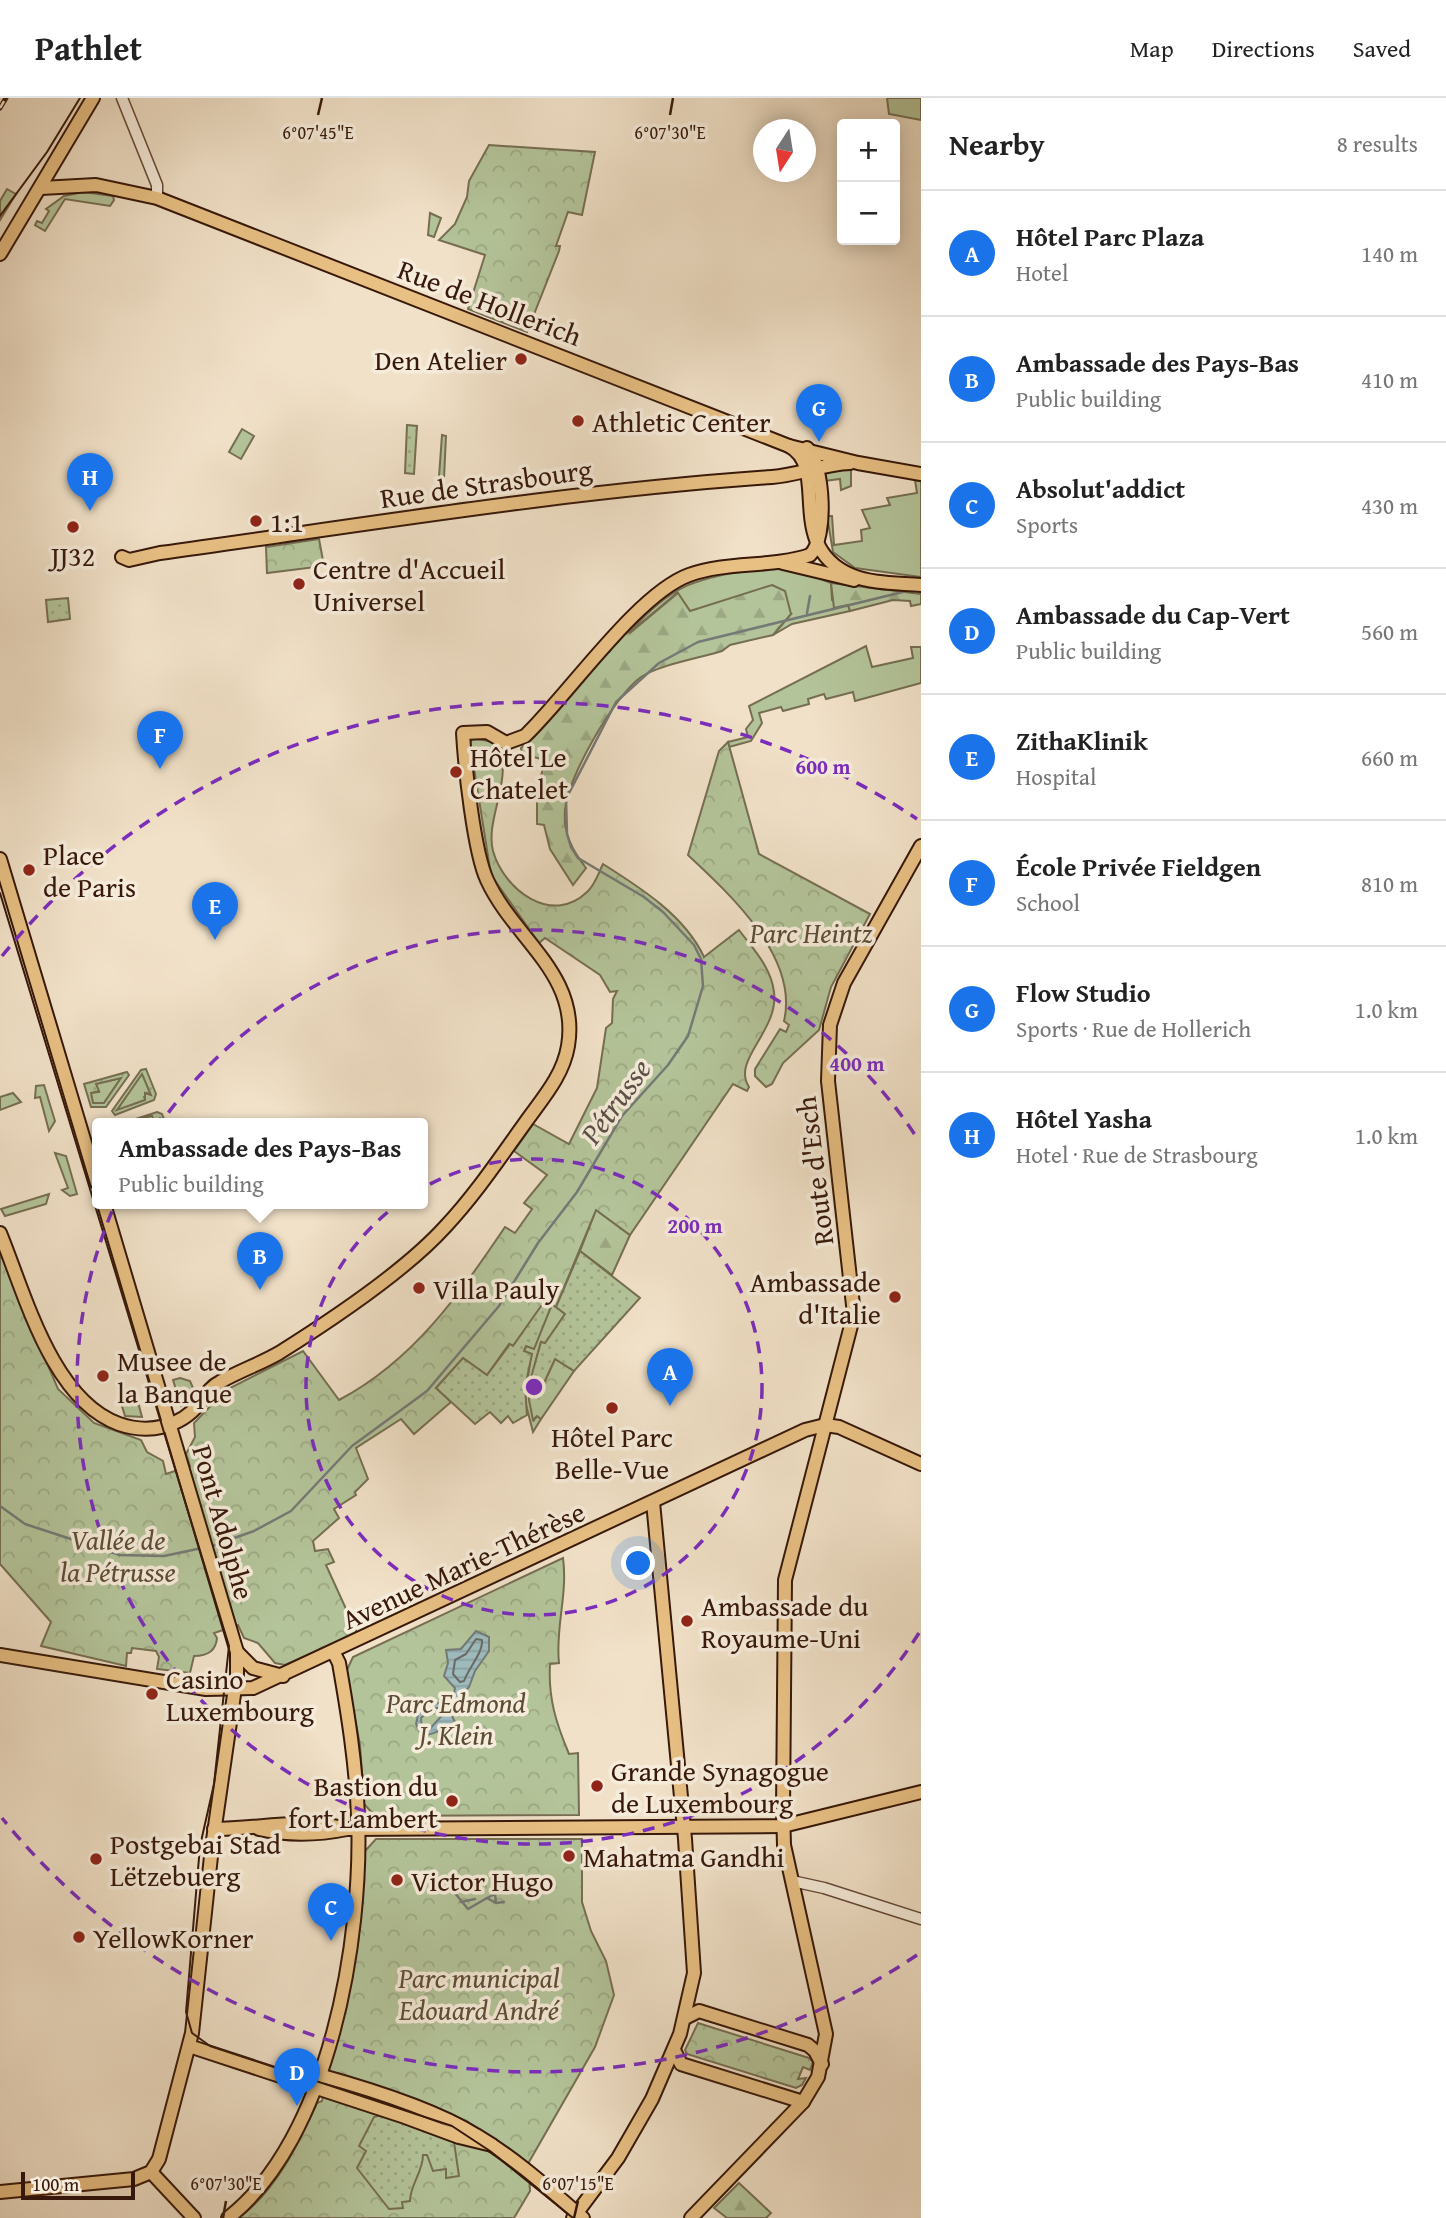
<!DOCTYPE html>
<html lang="en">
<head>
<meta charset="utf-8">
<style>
  body { margin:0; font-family:"Gentium Book Plus",serif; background:#f2f2f2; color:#222 }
  .controls { position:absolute; right:21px; top:21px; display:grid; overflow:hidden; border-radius:7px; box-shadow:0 4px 18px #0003 }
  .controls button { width:63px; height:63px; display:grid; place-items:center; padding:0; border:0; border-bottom:2px solid #e0e0e0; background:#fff; color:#222; font:35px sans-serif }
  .compass { position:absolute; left:753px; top:21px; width:63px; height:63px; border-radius:50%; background:#fff; box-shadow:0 4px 18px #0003; rotate:192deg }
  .scale { position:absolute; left:21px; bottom:18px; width:114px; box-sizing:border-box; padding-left:7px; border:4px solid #37180a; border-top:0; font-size:19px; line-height:24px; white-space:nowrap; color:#37180a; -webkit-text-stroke:5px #f6ecdb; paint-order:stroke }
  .you { position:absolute; left:639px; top:1466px; width:24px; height:24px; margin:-18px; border:5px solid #fff; border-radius:50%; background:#1a73e8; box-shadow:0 0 0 10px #1a73e833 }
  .badge { display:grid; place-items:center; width:46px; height:46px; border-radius:50%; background:#1a73e8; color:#fff; font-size:23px; font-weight:700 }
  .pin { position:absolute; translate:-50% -58px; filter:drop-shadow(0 2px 4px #0008) }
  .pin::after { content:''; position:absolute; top:37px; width:24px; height:21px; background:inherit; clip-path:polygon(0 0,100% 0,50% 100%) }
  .popup { position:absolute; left:92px; top:1020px; width:336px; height:91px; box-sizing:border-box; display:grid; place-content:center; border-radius:7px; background:#fff; filter:drop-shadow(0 2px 5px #0005); font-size:23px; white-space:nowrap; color:#767676 }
  .popup b { font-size:26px; color:#222 }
  .popup::after { content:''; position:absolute; left:50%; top:100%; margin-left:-14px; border:14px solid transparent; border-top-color:#fff }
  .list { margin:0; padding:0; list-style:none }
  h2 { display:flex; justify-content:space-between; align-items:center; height:91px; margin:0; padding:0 28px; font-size:30px }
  h2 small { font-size:23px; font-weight:400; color:#767676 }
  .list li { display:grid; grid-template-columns:46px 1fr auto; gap:21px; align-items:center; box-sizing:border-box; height:126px; padding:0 28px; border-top:2px solid #e0e0e0 }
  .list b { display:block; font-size:26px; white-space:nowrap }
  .list p { margin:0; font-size:23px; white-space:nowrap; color:#767676 }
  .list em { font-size:23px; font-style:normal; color:#767676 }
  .map { position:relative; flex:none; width:921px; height:2120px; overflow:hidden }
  header { display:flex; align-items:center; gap:42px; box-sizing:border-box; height:98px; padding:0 35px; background:#fff; border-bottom:2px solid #e0e0e0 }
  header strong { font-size:33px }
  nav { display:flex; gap:38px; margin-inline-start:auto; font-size:24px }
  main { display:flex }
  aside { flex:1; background:#fff }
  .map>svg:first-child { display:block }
</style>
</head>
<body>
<header>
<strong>Pathlet</strong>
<nav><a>Map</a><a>Directions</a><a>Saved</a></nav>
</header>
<main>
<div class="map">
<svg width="921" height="2120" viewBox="0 0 921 2120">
  <defs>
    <pattern id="forest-firs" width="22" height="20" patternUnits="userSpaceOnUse" patternTransform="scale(1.75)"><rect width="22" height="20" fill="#b4c49a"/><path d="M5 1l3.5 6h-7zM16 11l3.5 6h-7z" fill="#9ba883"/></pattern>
    <pattern id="park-crowns" width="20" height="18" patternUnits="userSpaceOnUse" patternTransform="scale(1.75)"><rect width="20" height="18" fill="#b4c49a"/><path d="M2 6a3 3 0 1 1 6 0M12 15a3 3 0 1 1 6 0" fill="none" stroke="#9ba883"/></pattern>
    <pattern id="garden-dots" width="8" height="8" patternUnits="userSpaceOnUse" patternTransform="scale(1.75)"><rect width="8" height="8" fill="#b4c49a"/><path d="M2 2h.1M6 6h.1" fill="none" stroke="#9ba883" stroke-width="1.8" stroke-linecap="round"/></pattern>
    <pattern id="water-rules" width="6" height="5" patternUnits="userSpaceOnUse" patternTransform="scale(1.75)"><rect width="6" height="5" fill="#9ebbbe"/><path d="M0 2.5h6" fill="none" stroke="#89a0a2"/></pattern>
  </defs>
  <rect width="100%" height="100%" fill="#f1e1c8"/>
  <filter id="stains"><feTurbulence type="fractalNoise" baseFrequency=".00286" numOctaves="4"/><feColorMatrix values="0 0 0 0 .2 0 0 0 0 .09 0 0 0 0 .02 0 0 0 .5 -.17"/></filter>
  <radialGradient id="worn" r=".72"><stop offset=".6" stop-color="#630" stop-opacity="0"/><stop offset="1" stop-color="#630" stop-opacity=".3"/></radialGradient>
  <g fill="#b4c49a" stroke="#766e52" stroke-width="2">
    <polygon points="887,0 921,0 921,22 889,16"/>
    <polygon points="7,91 16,96 0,122 0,103"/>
    <polygon points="83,94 113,98 114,102 110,108 65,101 45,133 35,127 37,123 42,125 49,113 46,111 64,98"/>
    <polygon points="430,115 441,120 434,139 428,137"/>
    <polygon points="242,331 254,338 241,361 229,354"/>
    <polygon points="442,337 446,338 444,380 439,379"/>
    <polygon points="840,371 851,372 851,388 841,392 840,381 825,383 824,376"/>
    <polygon points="915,382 921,383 921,479 855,470 833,454 827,418 832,418 834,447 862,443 861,432 870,430 862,412 890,407 887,400 917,395"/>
    <path d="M771,469L803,474L831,485L832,502L848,507L850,513L792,526L773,537L791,516L690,513L677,495L629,535C677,480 702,480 771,469Z"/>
    <polygon points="866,548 872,569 913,560 911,549 921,549 921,585 855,603 853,594 826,601 824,596 808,601 809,606 783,613 781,609 759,615 762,625 751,643 729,649 728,644 748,639 746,631 753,622 749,608"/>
    <polygon points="141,977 145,978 151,999 147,995 144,999 146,1002 116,1013"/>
    <polygon points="121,980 104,1005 93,1005 90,995 99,994 95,986"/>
    <polygon points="44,987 55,1023 49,1033 40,999 35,1000 36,988"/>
    <polygon points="13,995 21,1004 0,1012 0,999"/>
    <polygon points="55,1055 66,1058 77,1096 70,1098 62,1092 68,1090"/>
    <polygon points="49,1096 46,1106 5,1118 1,1111"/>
    <path d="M552,1206L565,1216L545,1246L541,1244C532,1275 529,1289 534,1322L537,1318L541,1321L533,1334L525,1303L531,1256L524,1254L526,1248L534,1250Z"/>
    <polygon points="180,1280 190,1283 194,1292 191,1302 181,1308 173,1282"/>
    <polygon points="135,1293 142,1319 125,1318 121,1305 125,1298"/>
  </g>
  <g fill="url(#forest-firs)" stroke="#766e52" stroke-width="2">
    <polygon points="831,485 921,496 921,506 911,508 910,503 893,502 850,513 848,507 834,510"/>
    <path d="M772,487L785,493L791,516L773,537L730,547L722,553C700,560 659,567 641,579C615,597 567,680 565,712C563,735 572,752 586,770L573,787L550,751L544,727L537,726V694L545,662L522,656L521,650L627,533L630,535L678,495L690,513Z"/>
    <polygon points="596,1112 630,1137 612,1177 580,1153"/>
    <polygon points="739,2085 771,2115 766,2120 727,2120 714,2110"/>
  </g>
  <g fill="url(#park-crowns)" stroke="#766e52" stroke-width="2">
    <polygon points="489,47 595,54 582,117 568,114 556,148 560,148 559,153 527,234 468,211 485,157 439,142 455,126 467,99 469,83"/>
    <polygon points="319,441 324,468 267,475 266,449"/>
    <path d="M473,640L493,644C519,672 484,719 493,753C504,792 552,828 587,794C595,787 598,776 603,766C641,790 685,818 704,859L739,832C753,851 771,869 774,894C779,933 731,962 749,989L747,993L733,986L630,1137L596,1112L556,1209L546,1202L513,1248L509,1246L487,1277L463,1260L436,1290L451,1304L414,1336L401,1321L356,1350L368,1381L355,1394L356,1397L334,1411L339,1420L313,1443L315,1453L328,1451L334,1464L326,1467L357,1535L285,1567L275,1565L258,1545L244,1540L238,1527L214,1535L217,1540C216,1553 207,1558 194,1558L190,1575L157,1571L159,1559L156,1553L132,1550L131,1555H127L126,1568L41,1548L51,1524L0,1466V1155L58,1291L94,1325L141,1342L147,1354L163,1363L166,1376L190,1368L186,1356L195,1339L194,1325L226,1292L303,1253L339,1302C413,1263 459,1197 505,1129L515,1135L532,1111L524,1105L547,1077L514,1053L533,1026L569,1046L597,990L606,930L612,925L613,901L617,893L610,894L600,877L545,840L539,845L491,777L470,645Z"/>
    <path d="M728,644L759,756L870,816L831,889L819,932L783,965L772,986L766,989L755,978V971L780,931L786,934L789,927L784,923C799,860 731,797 688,757L719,653Z"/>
    <polygon points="555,1261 574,1273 541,1321 537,1318 533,1322 529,1302 530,1283 543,1287"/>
    <path d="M563,1460C568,1497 555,1530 559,1565L550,1566C548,1600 556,1625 569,1656L578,1655L579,1717L375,1718L364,1706L360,1647L346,1574L353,1559Z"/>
    <path d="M376,1741H582V1804L591,1833L606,1863L614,1897L595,1949L529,2064L530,2093L514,2120H239C277,2091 297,2048 317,2005L322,2003L358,1846L365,1753Z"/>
    <polygon points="698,1925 809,1960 813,1964 810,1972 803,1969 798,1981 806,1980 802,1987 796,1990 687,1956 685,1952"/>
  </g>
  <g fill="url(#garden-dots)" stroke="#766e52" stroke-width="2" fill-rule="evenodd">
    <polygon points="407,327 417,328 414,376 405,375"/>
    <polygon points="68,500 70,521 48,524 46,502"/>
    <path d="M146,971L156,996L154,1002L115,1017L112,1013L141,972ZM142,976L151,997L145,995V1002L117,1012Z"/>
    <path d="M127,974L129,977L106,1009H91L84,986ZM121,980L104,1005H93L91,995L99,993L96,986Z"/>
    <polygon points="157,1014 162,1016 166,1026 160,1020 154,1024 152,1018 120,1026"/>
    <polygon points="580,1153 640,1200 574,1273 555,1261 543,1287 530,1283 541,1244 545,1245 565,1216 556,1209"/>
    <polygon points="546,1201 552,1206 534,1251 526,1248 524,1253 532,1256 525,1289 527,1317 513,1325 508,1318 501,1325 490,1314 475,1326 436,1290 463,1260 487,1277 510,1246 513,1248"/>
    <path d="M381,2017L454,2044L459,2078L446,2080V2071L433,2073L427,2057H423C423,2074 410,2087 410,2103L402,2104L403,2110L389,2111L357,2070L366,2053L359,2048L374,2019Z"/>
  </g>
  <path fill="url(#water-rules)" stroke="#757a76" stroke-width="2" fill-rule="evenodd" d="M476,1533L489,1539V1553L475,1573L469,1589L452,1608L451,1616L457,1628C442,1629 431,1639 421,1637L416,1626L420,1608L444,1604L454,1596L455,1590L444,1578L448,1565L446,1552L461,1551ZM432,1610H441L445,1614L428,1633L422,1631L421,1620Z"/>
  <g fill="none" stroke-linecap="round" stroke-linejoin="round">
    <path stroke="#6a6a64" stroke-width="2" d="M476,1541L482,1542C483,1555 469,1569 464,1583L460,1584L453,1576L455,1562L466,1556Z"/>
    <g stroke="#757a76" stroke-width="2.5">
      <polyline points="807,515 810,498"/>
      <polyline points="0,1408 25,1426 120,1457 164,1458 202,1450"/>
      <polyline points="209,1449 254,1433 291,1413 352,1348 427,1293 499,1208 538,1145 577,1094 622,1018 668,967 688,938 703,888 701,861 694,847 663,814 644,799 578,760 571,749 567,736 566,701 616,604 659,565 698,544 911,492"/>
      <polyline points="450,1789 468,1811 487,1800 496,1805 504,1804"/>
      <polyline points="487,1800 495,1796 496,1805"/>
      <polyline points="461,1804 475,1801"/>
    </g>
    <g stroke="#664a3a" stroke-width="13">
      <g id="minor">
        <polyline points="122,0 157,87 157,100"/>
        <polyline points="792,1783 824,1790 921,1821"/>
      </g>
    </g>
    <g stroke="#37180a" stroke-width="16">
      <g id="major">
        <polyline points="41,90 96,87 157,100 789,348 858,365 921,376"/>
        <polyline points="0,156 93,0"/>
        <path d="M789,348C831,371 783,447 851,477C872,486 899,485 921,487"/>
        <path d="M122,459L129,462L160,455C364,427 567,393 772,379C799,377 823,366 850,365"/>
        <polyline points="783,465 854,482"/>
        <polyline points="0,761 97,1085"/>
        <path d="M0,1135C25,1196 52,1302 119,1326C148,1336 180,1330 200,1305C206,1297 210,1289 220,1284C239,1273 260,1266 279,1255C330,1223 405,1173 445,1129C475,1097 499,1061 525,1025C542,1001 563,978 568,948C580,876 514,841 487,782C474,754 465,669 463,635L487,634L506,645L525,638C568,597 637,496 689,477C727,463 772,470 810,457C828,441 824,365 807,350"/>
        <polyline points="237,1554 253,1570 283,1578"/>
        <polyline points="0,1557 206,1591 253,1590 805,1332 825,1327 839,1329 921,1366"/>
        <path d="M214,1731C257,1731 300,1720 343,1730"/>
        <path d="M259,1731C289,1738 317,1737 347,1731L783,1728L921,1694"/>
        <polyline points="685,1920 699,1913 808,1947 815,1953 822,1966"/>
        <polyline points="189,1948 405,2019 459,2039 492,2047"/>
        <polyline points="674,1952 681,1966 803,2004"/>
        <path d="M319,1977C366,1990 436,2012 476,2037C515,2060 549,2091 583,2120"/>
        <polyline points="151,2074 194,2120"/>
        <polyline points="0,2094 134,2081 151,2074 159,2061 192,1935 212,1749 237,1576 237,1554 104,1106"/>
        <path d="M228,2120C330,2040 363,1840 358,1718C356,1666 348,1616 339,1565L334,1555"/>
        <polyline points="573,2120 618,2060 652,2001 680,1936 694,1875 685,1741 653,1404"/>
        <polyline points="691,2120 803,2004 818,1979 826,1936 784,1747 783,1713 785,1482 854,1216 828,983 830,927 844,885 921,748"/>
      </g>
    </g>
    <use href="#minor" stroke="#f6ecdb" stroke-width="10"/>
    <use href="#major" stroke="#e8c084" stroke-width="12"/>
    <g stroke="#37180a" stroke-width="2">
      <polyline points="0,118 47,54 80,0"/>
      <polyline points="0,795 229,1548 214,1686 200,1748 186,1914 192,1935 210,1948 452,2028 490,2053 573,2120"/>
    </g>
    <g stroke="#37180a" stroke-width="5">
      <polyline id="rail" points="0,10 6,0"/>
    </g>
    <use href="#rail" stroke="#f6ecdb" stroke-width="2.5" stroke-dasharray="8" stroke-linecap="butt"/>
  </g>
  <path fill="none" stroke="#37180a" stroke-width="2.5" d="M318,17L322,0M670,17L673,0M223,2120L226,2103M574,2120L578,2103"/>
  <g fill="none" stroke="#7b2cbf" stroke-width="3.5" stroke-dasharray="12 9">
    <circle cx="534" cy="1289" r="228"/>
    <path d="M919 1535A457 457 0 1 1 919 1043"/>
    <path d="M917 1857A685 685 0 0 1 2 1720M2 858A685 685 0 0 1 917 721"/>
  </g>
  <g fill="#8f2418" stroke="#f6ecdb" stroke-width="2.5">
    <circle cx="521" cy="261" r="7"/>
    <circle cx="578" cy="323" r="7"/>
    <circle cx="256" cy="423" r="7"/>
    <circle cx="73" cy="429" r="7"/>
    <circle cx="299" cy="486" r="7"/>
    <circle cx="456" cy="674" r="7"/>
    <circle cx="29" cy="772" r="7"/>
    <circle cx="419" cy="1190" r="7"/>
    <circle cx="895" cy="1199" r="7"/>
    <circle cx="103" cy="1278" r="7"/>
    <circle cx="612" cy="1310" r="7"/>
    <circle cx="687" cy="1523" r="7"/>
    <circle cx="152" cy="1596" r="7"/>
    <circle cx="597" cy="1688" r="7"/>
    <circle cx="452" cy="1703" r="7"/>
    <circle cx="569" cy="1758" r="7"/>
    <circle cx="96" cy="1761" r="7"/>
    <circle cx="397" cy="1782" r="7"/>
    <circle cx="79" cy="1839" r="7"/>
  </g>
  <g text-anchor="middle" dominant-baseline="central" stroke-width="7" stroke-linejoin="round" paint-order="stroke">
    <g font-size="28" fill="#37180a" stroke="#f6ecdb">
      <text transform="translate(490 204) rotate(21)">Rue de Hollerich</text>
      <text transform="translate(486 385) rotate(-8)">Rue de Strasbourg</text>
      <text transform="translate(814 1073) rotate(-97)">Route d'Esch</text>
      <text transform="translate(224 1424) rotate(74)">Pont Adolphe</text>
      <text transform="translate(463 1467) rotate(-25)">Avenue Marie-Thérèse</text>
    </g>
    <g font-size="28" fill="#37180a" stroke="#f6ecdb" text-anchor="start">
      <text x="507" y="261" text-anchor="end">Den Atelier</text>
      <text x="592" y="323">Athletic Center</text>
      <text x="270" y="423">1:1</text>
      <text x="73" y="457" text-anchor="middle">JJ32</text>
      <text x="313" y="470">Centre d'Accueil<tspan x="313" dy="32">Universel</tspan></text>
      <text x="470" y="658">Hôtel Le<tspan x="470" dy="32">Chatelet</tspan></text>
      <text x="43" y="756">Place<tspan x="43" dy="32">de Paris</tspan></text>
      <text x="881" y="1183" text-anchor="end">Ambassade<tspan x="881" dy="32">d'Italie</tspan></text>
      <text x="433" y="1190">Villa Pauly</text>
      <text x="117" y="1262">Musee de<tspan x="117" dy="32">la Banque</tspan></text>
      <text x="612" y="1338" text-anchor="middle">Hôtel Parc<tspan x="612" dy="32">Belle-Vue</tspan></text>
      <text x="701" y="1507">Ambassade du<tspan x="701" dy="32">Royaume-Uni</tspan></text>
      <text x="166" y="1580">Casino<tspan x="166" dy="32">Luxembourg</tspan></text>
      <text x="611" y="1672">Grande Synagogue<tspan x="611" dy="32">de Luxembourg</tspan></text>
      <text x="438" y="1687" text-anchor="end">Bastion du<tspan x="438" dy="32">fort Lambert</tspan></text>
      <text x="110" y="1745">Postgebai Stad<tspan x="110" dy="32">Lëtzebuerg</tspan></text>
      <text x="583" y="1758">Mahatma Gandhi</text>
      <text x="411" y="1782">Victor Hugo</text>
      <text x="93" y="1839">YellowKorner</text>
    </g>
    <g font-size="28" font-style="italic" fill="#5c4c35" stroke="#f6ecdb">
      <text x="811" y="834">Parc Heintz</text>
      <text x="118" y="1441">Vallée de<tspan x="118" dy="32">la Pétrusse</tspan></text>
      <text x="456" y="1604">Parc Edmond<tspan x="456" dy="32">J. Klein</tspan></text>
      <text x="479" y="1879">Parc municipal<tspan x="479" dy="32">Edouard André</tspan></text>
    </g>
    <g font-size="30" font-style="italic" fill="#5b5149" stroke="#f6ecdb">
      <text transform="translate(615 1003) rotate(-54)">Pétrusse</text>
    </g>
  </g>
  <g font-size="18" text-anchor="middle" fill="#37180a" stroke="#f6ecdb" stroke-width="7" stroke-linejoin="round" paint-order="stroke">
    <text x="318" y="41">6°07'45"E</text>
    <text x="670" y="41">6°07'30"E</text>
    <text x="226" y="2092">6°07'30"E</text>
    <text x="578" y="2092">6°07'15"E</text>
  </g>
  <circle cx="534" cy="1289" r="10" fill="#7b2cbf" stroke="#f6ecdb" stroke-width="3.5"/>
  <g font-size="21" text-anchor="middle" font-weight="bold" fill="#7b2cbf" stroke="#f6ecdb" stroke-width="7" stroke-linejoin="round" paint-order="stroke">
    <text x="823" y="676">600 m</text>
    <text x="857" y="973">400 m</text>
    <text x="695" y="1135">200 m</text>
  </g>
  <rect width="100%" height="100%" filter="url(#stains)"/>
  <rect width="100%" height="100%" fill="url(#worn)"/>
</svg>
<div class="controls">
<button>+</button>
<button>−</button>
</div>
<svg class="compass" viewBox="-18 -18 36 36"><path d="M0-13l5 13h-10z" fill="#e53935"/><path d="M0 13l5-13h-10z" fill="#767676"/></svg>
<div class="scale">100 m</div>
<div class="you"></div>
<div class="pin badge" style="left:670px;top:1308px">A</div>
<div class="pin badge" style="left:260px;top:1192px">B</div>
<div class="popup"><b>Ambassade des Pays-Bas</b>Public building</div>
<div class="pin badge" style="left:331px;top:1843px">C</div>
<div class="pin badge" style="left:297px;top:2008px">D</div>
<div class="pin badge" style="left:215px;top:842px">E</div>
<div class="pin badge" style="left:160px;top:671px">F</div>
<div class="pin badge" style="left:819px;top:344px">G</div>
<div class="pin badge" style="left:90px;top:413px">H</div>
</div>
<aside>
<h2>Nearby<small>8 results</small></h2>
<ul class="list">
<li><span class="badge">A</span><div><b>Hôtel Parc Plaza</b><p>Hotel</p></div><em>140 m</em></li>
<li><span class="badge">B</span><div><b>Ambassade des Pays-Bas</b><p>Public building</p></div><em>410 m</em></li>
<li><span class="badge">C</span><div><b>Absolut'addict</b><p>Sports</p></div><em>430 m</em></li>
<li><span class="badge">D</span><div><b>Ambassade du Cap-Vert</b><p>Public building</p></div><em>560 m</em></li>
<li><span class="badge">E</span><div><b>ZithaKlinik</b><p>Hospital</p></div><em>660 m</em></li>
<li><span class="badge">F</span><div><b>École Privée Fieldgen</b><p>School</p></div><em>810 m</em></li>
<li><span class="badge">G</span><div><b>Flow Studio</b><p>Sports · Rue de Hollerich</p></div><em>1.0 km</em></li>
<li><span class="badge">H</span><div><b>Hôtel Yasha</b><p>Hotel · Rue de Strasbourg</p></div><em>1.0 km</em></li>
</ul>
</aside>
</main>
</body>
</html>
